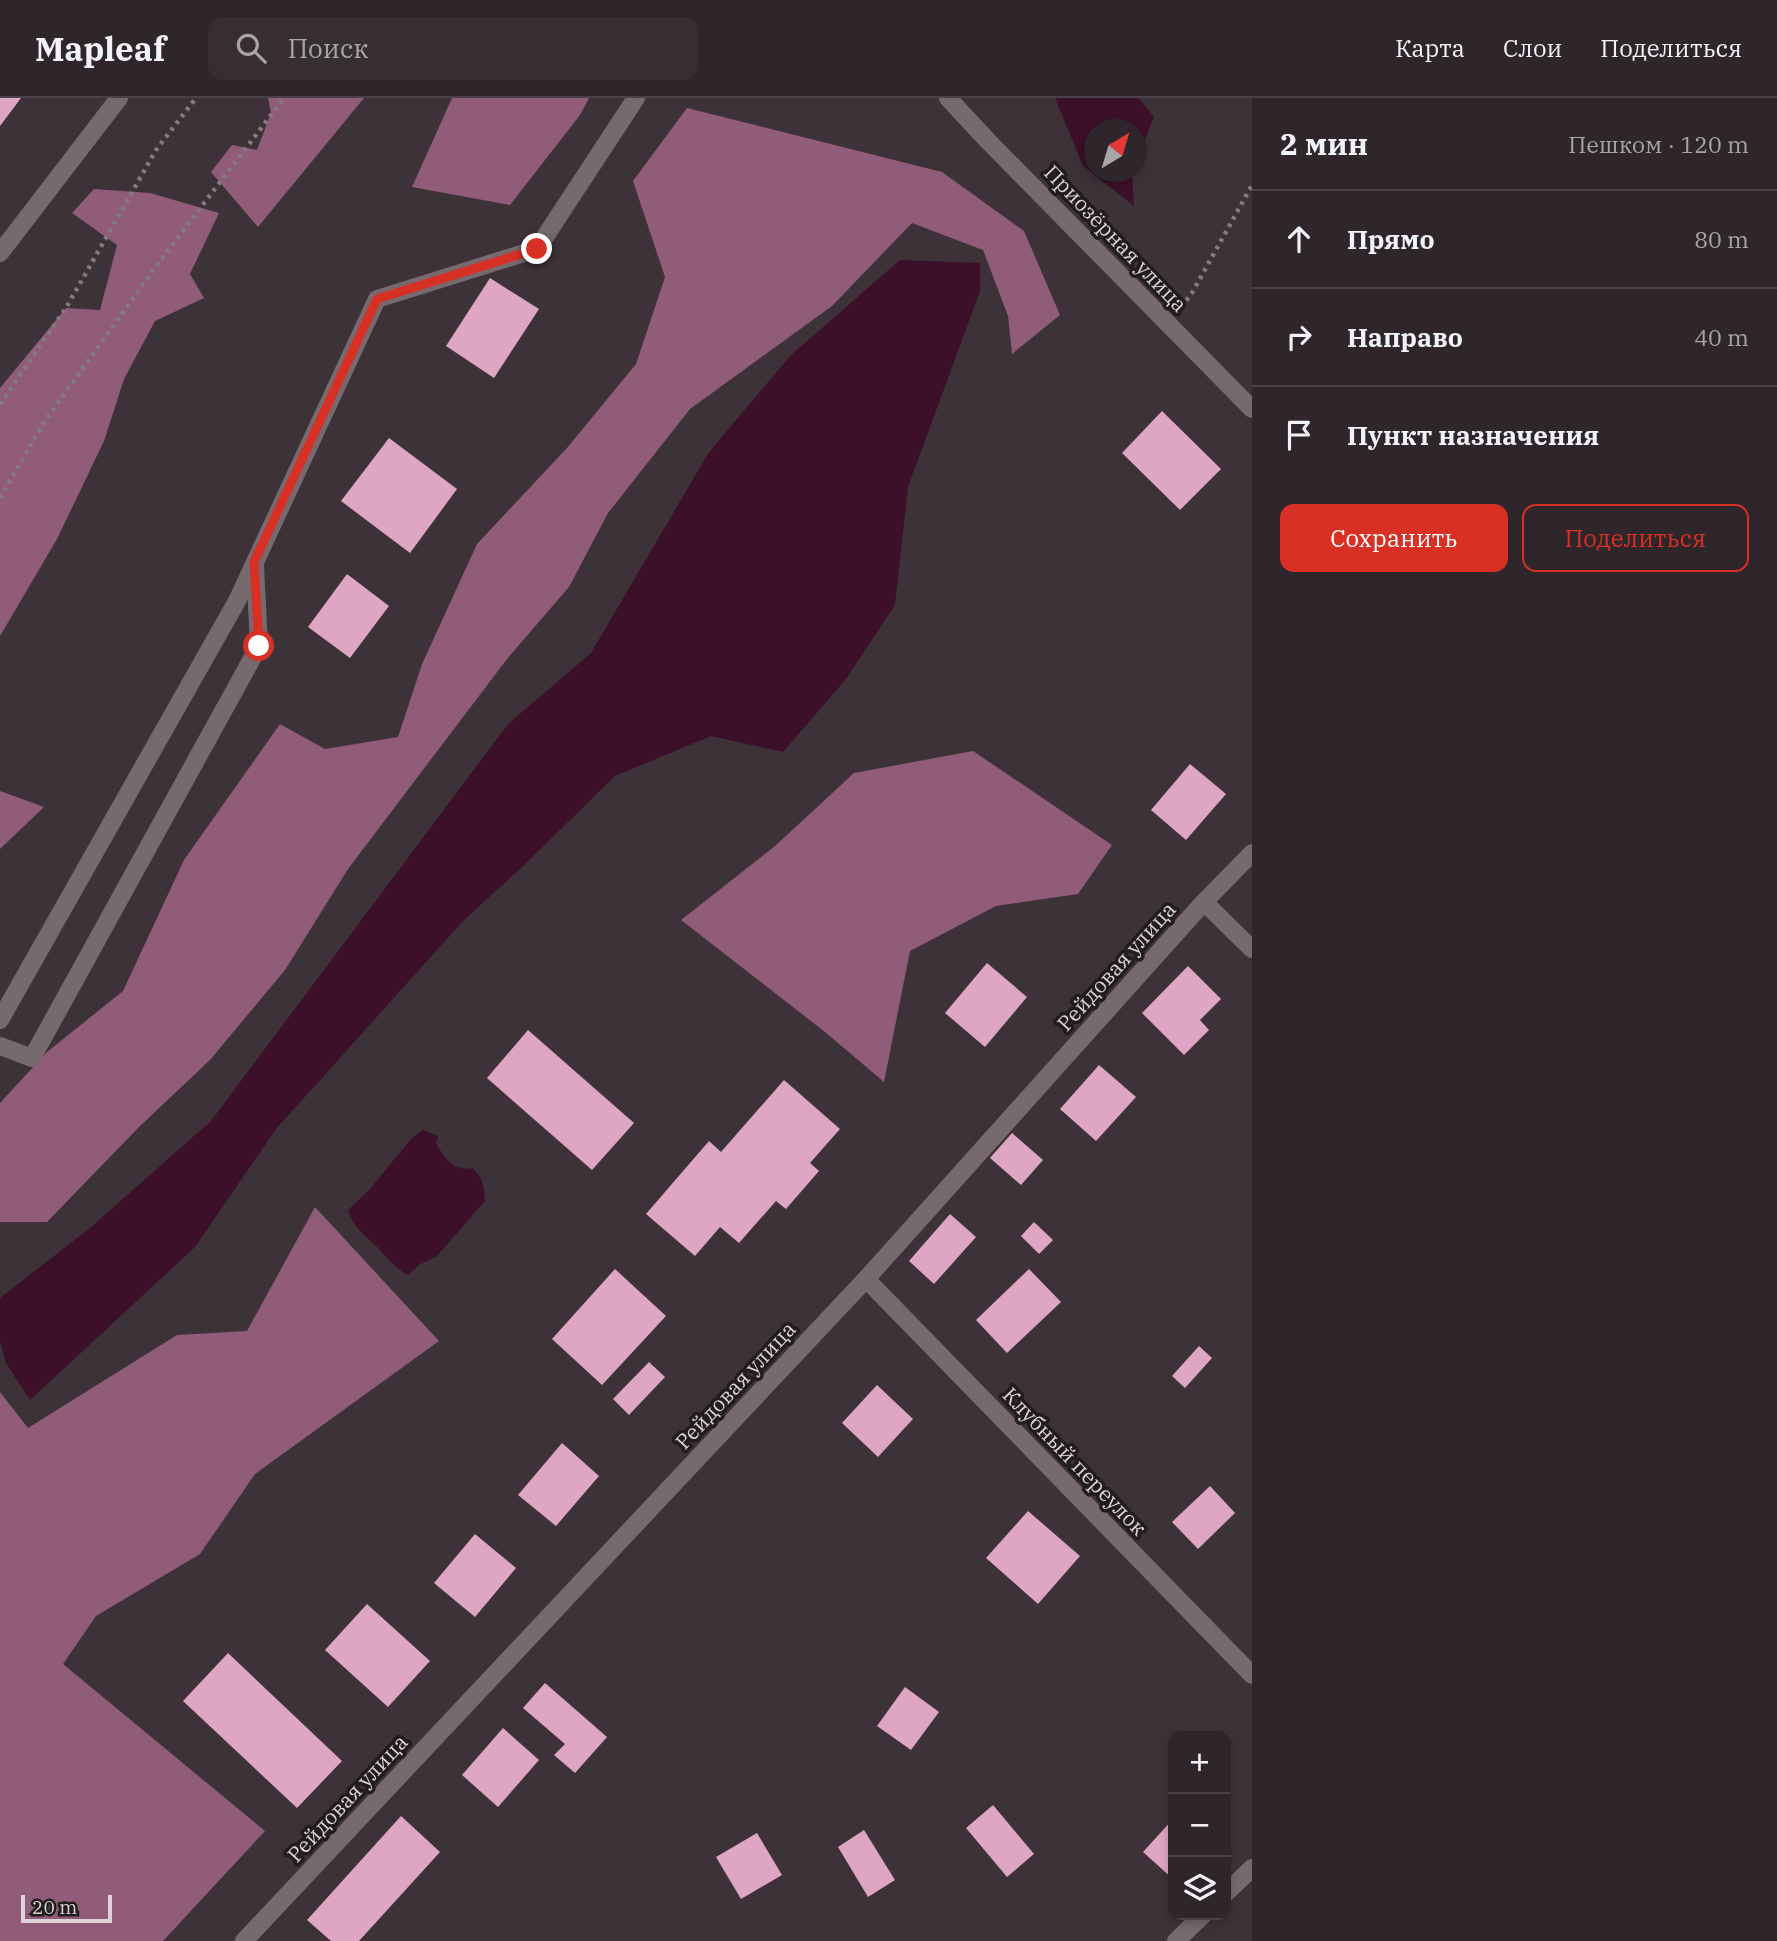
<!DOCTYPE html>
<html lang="ru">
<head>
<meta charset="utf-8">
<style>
  body { margin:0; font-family:"IBM Plex Serif",serif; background:#362e32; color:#f1f3f6 }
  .controls { position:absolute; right:21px; bottom:21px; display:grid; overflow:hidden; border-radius:14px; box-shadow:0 4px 10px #0003 }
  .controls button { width:63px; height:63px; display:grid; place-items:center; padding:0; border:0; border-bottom:2px solid #494347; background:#2e262a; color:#f1f3f6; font:35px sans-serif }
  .compass { position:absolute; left:1084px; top:21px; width:63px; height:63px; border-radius:50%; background:#2e262a; box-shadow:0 4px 10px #0003; rotate:38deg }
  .scale { position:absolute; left:21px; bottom:18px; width:91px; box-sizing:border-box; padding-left:7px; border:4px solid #dbd3d7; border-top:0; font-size:19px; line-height:24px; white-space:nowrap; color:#dbd3d7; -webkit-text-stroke:5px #211c1e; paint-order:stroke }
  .stop { position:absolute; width:21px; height:21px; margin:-16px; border:5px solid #d93025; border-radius:50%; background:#fff }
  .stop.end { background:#d93025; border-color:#fff; box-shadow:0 2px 7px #0008 }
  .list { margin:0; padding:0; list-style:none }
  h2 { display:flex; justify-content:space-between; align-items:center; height:91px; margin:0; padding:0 28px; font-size:30px }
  h2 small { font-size:23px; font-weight:400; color:#a7a5a8 }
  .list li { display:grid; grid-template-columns:46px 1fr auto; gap:21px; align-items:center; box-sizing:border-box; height:98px; padding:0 28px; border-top:2px solid #494347 }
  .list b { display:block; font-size:26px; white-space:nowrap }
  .list em { font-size:23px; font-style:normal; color:#a7a5a8 }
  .actions { display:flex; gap:14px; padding:21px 28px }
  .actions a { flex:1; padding:16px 0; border:2px solid #d93025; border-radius:14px; text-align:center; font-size:24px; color:#d93025 }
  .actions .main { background:#d93025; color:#fff }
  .icon { flex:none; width:38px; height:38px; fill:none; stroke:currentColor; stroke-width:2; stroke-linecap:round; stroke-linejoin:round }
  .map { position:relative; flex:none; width:1252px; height:1843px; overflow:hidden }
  header { display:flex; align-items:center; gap:42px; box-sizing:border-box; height:98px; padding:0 35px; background:#2e262a; border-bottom:2px solid #494347 }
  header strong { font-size:33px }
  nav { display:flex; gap:38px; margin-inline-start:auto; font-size:24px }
  .search { width:490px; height:63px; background:#362e32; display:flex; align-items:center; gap:18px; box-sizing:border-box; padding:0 24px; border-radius:14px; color:#a7a5a8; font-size:26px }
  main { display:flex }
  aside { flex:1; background:#2e262a }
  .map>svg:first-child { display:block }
</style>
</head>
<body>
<header>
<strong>Mapleaf</strong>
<div class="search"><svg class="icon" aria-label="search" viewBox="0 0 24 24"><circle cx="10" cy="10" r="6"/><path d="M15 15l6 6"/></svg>Поиск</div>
<nav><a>Карта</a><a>Слои</a><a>Поделиться</a></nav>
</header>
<main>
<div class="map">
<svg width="1252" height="1843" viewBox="0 0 1252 1843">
  <rect width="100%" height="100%" fill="#3d3238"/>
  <g fill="#905c77">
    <polygon points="268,0 364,0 258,129 211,74 232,47 257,52 271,15"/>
    <polygon points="452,0 589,0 580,17 510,107 412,89"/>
    <polygon points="687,10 942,74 1024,133 1060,217 1012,256 1008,218 983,152 912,125 832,208 690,311 608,415 569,489 507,561 348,771 285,872 210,962 139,1029 47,1124 0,1124 0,1005 47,954 123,893 184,762 280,626 325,651 398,639 422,566 477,446 567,350 636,266 665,179 633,83"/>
    <polygon points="94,91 150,95 219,115 190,176 204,200 155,223 124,281 104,343 57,441 0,538 0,290 66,210 100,212 117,147 72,115"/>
    <polygon points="973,653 1112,747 1078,796 996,808 910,853 884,984 825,934 681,822 775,748 854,675"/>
    <polygon points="0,693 44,709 0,751"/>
    <polygon points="315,1109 439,1243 255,1376 200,1456 96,1518 63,1566 265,1733 163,1843 0,1843 0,1294 28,1330 177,1237 247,1233"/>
  </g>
  <g fill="#3c1029">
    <polygon points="1055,0 1139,0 1154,19 1137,61 1136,32 1094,32 1094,74 1132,74 1134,108 1083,68"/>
    <polygon points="900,162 980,165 980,193 908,389 895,507 846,581 783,654 711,638 615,678 520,771 463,823 276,1031 195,1149 30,1302 6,1265 0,1243 0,1200 90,1130 211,1023 508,626 591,555 709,354 791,257"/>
    <path d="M423,1032L438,1038L436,1045C444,1059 453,1074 472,1070C483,1079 484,1089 485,1103L437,1158L419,1167L408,1177C394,1170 386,1158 375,1147C362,1135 354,1129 348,1112L369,1092L411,1041Z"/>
  </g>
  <g fill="#dfa6c3">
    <polygon points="0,0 21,0 0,28"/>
    <polygon points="490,180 539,211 494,280 446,248"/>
    <polygon points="1162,313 1221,371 1180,412 1122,355"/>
    <polygon points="389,340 457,391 410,455 341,403"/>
    <polygon points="347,476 389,508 350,560 308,529"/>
    <polygon points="1190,666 1226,696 1186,742 1151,712"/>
    <polygon points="987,865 1027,899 985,949 945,915"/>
    <polygon points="1188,868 1221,901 1200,922 1209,932 1184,957 1142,915"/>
    <polygon points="528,932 634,1025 592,1072 487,980"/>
    <polygon points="1099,967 1136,999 1096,1043 1060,1011"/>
    <polygon points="784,982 840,1031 810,1065 819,1073 786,1111 776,1103 739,1145 720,1129 695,1158 646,1116 709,1043 721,1054"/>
    <polygon points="1012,1035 1043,1062 1021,1087 990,1060"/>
    <polygon points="950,1116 976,1139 934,1186 909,1163"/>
    <polygon points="1034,1124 1053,1142 1039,1156 1021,1138"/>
    <polygon points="615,1171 666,1218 602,1287 552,1241"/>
    <polygon points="1029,1171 1061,1204 1007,1255 976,1222"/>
    <polygon points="1199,1248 1212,1260 1185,1290 1172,1278"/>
    <polygon points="649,1264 665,1279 629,1317 613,1301"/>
    <polygon points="877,1287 913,1321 878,1359 842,1325"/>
    <polygon points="562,1345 599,1378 556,1428 518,1397"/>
    <polygon points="1210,1388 1235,1415 1198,1451 1172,1424"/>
    <polygon points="1028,1413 1080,1458 1038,1506 986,1460"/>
    <polygon points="475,1436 516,1470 475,1519 434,1485"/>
    <polygon points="367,1506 430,1563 388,1609 325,1552"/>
    <polygon points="228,1555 342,1663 297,1710 183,1603"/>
    <polygon points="545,1585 607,1639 575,1675 554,1657 565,1646 523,1610"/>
    <polygon points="905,1589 939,1614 911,1652 877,1628"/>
    <polygon points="503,1630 539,1662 498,1709 462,1677"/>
    <polygon points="993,1707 1034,1756 1007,1779 966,1730"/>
    <polygon points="401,1718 440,1754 359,1843 331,1843 307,1822"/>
    <polygon points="1173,1721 1173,1781 1143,1754"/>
    <polygon points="864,1732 895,1782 868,1799 838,1749"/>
    <polygon points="757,1735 782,1777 741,1801 716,1759"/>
  </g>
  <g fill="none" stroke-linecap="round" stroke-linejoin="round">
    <g stroke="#847b80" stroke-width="4.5" stroke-dasharray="3.5 5" stroke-linecap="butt">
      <polyline points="1181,209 1192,195 1252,87"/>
      <polyline points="0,306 66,210 156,52 196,0"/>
      <polyline points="0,400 43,326 154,171 284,0"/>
    </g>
    <g stroke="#766a6f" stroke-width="18">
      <polyline points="0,155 119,0"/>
      <polyline points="0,922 237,503 377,201 537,151 636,0"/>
      <polyline points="0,948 32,960 259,548 255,468"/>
    </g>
    <g stroke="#766a6f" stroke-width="18">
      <polyline points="948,0 988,43 1252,311"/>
      <polyline points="1204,804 1252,851"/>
      <polyline points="866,1181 1252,1577"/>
      <polyline points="1226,1795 1252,1770"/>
      <polyline points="244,1843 866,1181 1204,804 1252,755"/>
      <polyline points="1176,1843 1203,1817"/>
    </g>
  </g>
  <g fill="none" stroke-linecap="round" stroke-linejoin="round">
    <polyline stroke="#d93025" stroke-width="9" points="259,548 254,464 377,201 537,151"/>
  </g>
  <g text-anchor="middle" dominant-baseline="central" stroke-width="7" stroke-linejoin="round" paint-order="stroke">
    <g font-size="21" fill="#dbd3d7" stroke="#211c1e">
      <text transform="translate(1116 140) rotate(46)">Приозёрная улица</text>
      <text transform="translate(1116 868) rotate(-48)">Рейдовая улица</text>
      <text transform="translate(735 1287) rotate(-47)">Рейдовая улица</text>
      <text transform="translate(1075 1363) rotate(46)">Клубный переулок</text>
      <text transform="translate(347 1700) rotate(-47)">Рейдовая улица</text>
    </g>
  </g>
</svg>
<div class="controls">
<button>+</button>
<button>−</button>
<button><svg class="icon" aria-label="layers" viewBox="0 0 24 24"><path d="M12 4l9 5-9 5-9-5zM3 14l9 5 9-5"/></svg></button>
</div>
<svg class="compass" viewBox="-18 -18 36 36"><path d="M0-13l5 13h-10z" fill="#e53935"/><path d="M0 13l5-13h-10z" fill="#a7a5a8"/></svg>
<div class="scale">20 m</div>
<div class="stop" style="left:259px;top:548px"></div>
<div class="stop end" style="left:537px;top:151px"></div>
</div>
<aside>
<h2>2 мин<small>Пешком · 120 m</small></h2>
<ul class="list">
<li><svg class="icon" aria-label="ahead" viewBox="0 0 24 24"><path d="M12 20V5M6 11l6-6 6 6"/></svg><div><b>Прямо</b></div><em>80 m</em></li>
<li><svg class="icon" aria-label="right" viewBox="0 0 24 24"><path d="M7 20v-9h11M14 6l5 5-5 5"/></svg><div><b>Направо</b></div><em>40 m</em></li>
<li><svg class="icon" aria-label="arrive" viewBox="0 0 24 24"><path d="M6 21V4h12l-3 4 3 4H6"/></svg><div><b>Пункт назначения</b></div></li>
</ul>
<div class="actions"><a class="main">Сохранить</a><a>Поделиться</a></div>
</aside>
</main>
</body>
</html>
